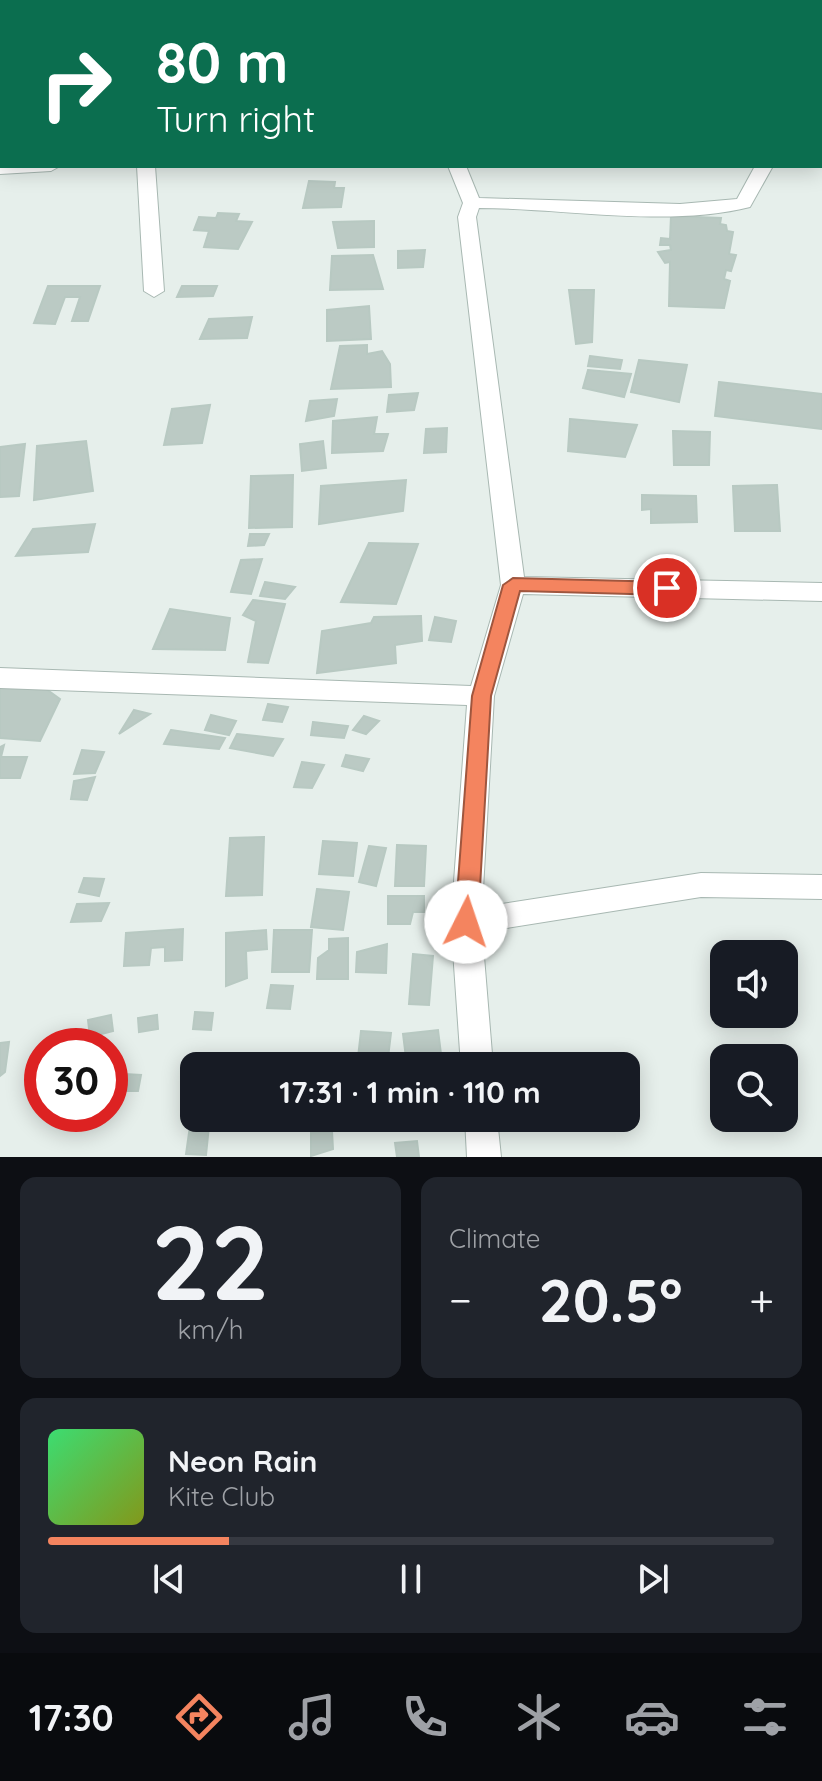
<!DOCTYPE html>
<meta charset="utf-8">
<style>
:root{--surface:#171b24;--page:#20242c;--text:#f1f3f6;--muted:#9ea1a6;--line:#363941;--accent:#f4845f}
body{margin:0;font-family:Quicksand,sans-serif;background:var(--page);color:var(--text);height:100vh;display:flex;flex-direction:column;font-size:30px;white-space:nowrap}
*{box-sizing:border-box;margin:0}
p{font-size:26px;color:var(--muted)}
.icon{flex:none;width:44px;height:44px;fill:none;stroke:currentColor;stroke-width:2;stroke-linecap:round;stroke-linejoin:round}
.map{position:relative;height:1157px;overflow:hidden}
.side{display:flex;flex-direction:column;gap:20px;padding:20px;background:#0d0f14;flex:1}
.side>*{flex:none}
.banner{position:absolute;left:0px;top:0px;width:822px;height:168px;box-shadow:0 4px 20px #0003;background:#0b6e4f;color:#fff;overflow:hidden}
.tools{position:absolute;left:710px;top:940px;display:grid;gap:16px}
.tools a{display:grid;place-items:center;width:88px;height:88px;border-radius:16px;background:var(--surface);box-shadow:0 4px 20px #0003;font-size:40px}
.speed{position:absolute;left:24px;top:1028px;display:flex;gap:16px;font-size:40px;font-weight:700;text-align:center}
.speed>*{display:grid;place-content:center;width:104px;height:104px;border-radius:50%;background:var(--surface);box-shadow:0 4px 20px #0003;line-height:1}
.speed .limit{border:12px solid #d22;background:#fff;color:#111}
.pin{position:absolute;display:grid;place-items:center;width:68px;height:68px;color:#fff;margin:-34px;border:4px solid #fff;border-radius:50%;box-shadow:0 2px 8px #0007}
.me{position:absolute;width:88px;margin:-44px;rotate:4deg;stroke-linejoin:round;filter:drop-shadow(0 0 6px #0008)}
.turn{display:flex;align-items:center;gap:28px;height:168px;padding:0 24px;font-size:36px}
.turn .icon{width:104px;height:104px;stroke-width:2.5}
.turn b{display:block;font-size:56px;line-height:68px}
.big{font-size:60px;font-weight:800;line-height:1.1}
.side .tile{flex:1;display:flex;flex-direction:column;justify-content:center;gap:12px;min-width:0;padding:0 28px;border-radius:16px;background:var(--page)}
.side .dial{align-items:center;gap:0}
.dial b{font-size:104px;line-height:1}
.song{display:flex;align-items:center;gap:24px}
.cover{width:96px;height:96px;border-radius:12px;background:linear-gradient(135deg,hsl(140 70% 55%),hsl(70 70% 35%))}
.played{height:8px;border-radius:4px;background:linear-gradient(90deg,var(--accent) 25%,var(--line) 25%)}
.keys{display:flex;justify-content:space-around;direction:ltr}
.heat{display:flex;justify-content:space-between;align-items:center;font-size:44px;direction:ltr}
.side .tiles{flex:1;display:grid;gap:20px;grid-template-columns:1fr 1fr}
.tile:last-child{grid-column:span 2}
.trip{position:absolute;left:180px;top:1052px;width:460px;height:80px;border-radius:16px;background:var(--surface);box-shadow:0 4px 20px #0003;font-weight:800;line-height:80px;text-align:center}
.tab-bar{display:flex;height:128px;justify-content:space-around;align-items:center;background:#090b0e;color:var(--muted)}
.tab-bar .icon{width:56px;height:56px}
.tab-bar .selected{color:var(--accent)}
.tab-bar b{font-size:36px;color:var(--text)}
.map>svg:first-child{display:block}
.building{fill:#bbcac4;stroke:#b8c9c2;stroke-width:2}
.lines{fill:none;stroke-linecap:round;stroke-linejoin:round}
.minor-casing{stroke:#a8b8b2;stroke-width:2}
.minor{fill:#fff;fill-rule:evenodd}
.route{fill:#f4845f;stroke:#9f563e;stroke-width:2}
</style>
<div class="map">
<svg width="822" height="1157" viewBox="0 0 822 1157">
<rect width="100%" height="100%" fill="#e6efeb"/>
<!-- building -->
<path class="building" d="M 309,181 L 335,182 L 334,188 L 344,188 L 341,207 L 303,208 Z
M 218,213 L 239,214 L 236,221 L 252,222 L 238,249 L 204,247 L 209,231 L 194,230 L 199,217 L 216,218 Z
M 671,216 L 721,218 L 720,224 L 726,225 L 727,231 L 733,232 L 729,254 L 736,255 L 731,271 L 726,270 L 724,279 L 730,281 L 724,308 L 669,306 L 670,262 L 665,263 L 658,252 L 671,250 L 670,245 L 660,245 L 661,238 L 670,239 Z
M 374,221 L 374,247 L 338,248 L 333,222 Z
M 425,250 L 423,267 L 398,268 L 398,251 Z
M 373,255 L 383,289 L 330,290 L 332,256 Z
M 48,286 L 100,286 L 88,321 L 72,321 L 80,297 L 65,297 L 55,324 L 34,323 Z
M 182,286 L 217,286 L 213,296 L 177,297 Z
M 569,290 L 594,290 L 592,342 L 576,344 Z
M 369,306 L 371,339 L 327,341 L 327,310 Z
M 252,317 L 247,338 L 200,339 L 209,319 Z
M 367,345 L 367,354 L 382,351 L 390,364 L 391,387 L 331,389 L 340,346 Z
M 590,356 L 622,360 L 620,369 L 588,366 Z
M 639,360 L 687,365 L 679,402 L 631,392 Z
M 588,370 L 631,374 L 624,397 L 583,388 Z
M 719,382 L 822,394 L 822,429 L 715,416 Z
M 418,393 L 414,410 L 387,412 L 389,395 Z
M 337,399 L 334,416 L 306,421 L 310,401 Z
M 210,405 L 202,443 L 164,445 L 172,409 Z
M 377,417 L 374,434 L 388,434 L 383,451 L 332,453 L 333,421 Z
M 570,419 L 637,425 L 625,457 L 568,451 Z
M 447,428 L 446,452 L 424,453 L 426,429 Z
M 673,431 L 710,432 L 709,465 L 674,465 Z
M 86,441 L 93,491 L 34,500 L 37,446 Z
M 323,441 L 326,468 L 302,471 L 300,444 Z
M 25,444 L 19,496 L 0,497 L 0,447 Z
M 293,475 L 292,527 L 249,528 L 251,476 Z
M 406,480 L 403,511 L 319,524 L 321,486 Z
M 777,485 L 780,531 L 735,531 L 733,486 Z
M 642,495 L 696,496 L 697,522 L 651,523 L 651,509 L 642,510 Z
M 95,524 L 88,552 L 16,556 L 33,529 Z
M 250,534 L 269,534 L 264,545 L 248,546 Z
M 369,543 L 418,544 L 396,604 L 341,602 Z
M 262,559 L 251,594 L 231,592 L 241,560 Z
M 265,582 L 295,587 L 285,599 L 260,596 Z
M 253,600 L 285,604 L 268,663 L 248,662 L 256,621 L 243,615 Z
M 170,609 L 230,618 L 225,650 L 153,649 Z
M 421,616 L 422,641 L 395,645 L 396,663 L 317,673 L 322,631 L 371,623 L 374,617 Z
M 435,617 L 456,621 L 451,642 L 429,640 Z
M 42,686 L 60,699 L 40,741 L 0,738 L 0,687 Z
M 268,704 L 288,707 L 282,722 L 263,720 Z
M 134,710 L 150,714 L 119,734 Z
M 211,715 L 236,721 L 229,735 L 205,730 Z
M 364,716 L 379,721 L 366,734 L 353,730 Z
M 313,722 L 348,726 L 344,738 L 311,735 Z
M 171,730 L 225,738 L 219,749 L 164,744 Z
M 237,734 L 283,739 L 273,756 L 230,748 Z
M 4,745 L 1,757 L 27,757 L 20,778 L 0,778 L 0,747 Z
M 82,750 L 104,752 L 95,773 L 74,774 Z
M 346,755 L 369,759 L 363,771 L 342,766 Z
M 302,762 L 324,765 L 312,788 L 294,787 Z
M 95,777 L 87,800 L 71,799 L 74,781 Z
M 264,837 L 262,895 L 226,896 L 230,838 Z
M 323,841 L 357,843 L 353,876 L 319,874 Z
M 397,845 L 426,846 L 424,886 L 395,886 Z
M 369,846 L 386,848 L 376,886 L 359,882 Z
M 84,878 L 104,879 L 99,896 L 79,892 Z
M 317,889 L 349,892 L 343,930 L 311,927 Z
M 388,896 L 424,896 L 424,912 L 413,912 L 410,924 L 388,924 Z
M 109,903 L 101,921 L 71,922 L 77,904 Z
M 183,929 L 182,960 L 165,961 L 165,947 L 151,948 L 149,965 L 124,966 L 126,933 Z
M 266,930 L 267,949 L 246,951 L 247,978 L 226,986 L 226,933 Z
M 274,930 L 312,930 L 309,972 L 272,972 Z
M 348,938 L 348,979 L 317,979 L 318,958 L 329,950 L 329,939 Z
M 387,944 L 386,973 L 356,972 L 357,952 Z
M 413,954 L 433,956 L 429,1005 L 409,1004 Z
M 271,985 L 293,986 L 290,1009 L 267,1008 Z
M 195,1012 L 213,1013 L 211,1030 L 193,1029 Z
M 111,1015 L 113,1031 L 90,1037 L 88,1020 Z
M 157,1015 L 158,1029 L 139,1032 L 138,1018 Z
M 438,1030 L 442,1062 L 407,1066 L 403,1034 Z
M 361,1031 L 391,1033 L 387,1066 L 357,1066 Z
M 9,1042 L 5,1072 L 0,1076 L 0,1043 Z
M 313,1060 L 346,1060 L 345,1066 L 312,1066 Z
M 124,1074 L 141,1075 L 138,1091 L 120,1091 Z
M 190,1126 L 209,1126 L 206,1155 L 186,1154 Z
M 332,1131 L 333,1149 L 311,1156 L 311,1133 Z
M 417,1141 L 419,1157 L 397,1157 L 395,1143 Z"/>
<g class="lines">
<defs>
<path id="minor" d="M 451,0 L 465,0 L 465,2 L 451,2 Z
M 820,15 L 822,15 L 822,25 L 820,25 Z
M 0,39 L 2,39 L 2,49 L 0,49 Z
M 822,58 L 822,71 L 820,72 L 820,59 Z
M 0,164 L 2,166 L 60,166 L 51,171 L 0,174 Z
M 137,166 L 155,166 L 164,291 L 154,297 L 144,291 Z
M 448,166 L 466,166 L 479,198 L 680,204 L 737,199 L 755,166 L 773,166 L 750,207 C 666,228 566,208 479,208 L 476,217 L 524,577 L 822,583 L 822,601 L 523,594 L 494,696 L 482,907 L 701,873 L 822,875 L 822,899 L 701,897 L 482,932 L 493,1066 L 461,1066 L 451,922 L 467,705 L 0,688 L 0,668 L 471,686 L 501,585 L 458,217 L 463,203 Z
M 465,1118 L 497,1118 L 501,1157 L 467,1157 Z"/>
</defs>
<!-- minor casing -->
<use href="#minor" class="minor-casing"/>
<!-- minor -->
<use href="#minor" class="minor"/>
</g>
<!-- route -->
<path class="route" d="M 513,578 L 667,582 L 676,588 L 667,595 L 520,591 L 491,696 L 478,922 L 474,929 L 466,932 L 459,929 L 455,922 L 472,696 L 503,585 Z"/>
</svg>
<div class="tools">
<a><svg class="icon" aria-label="sound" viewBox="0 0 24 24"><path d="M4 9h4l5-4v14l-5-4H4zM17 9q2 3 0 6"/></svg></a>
<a><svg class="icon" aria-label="search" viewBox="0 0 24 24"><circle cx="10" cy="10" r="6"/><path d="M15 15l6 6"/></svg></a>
</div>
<div class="speed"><div class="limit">30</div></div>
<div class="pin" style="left:667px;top:588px;background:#d93025"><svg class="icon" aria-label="arrive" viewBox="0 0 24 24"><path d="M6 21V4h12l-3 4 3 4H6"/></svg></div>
<svg class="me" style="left:466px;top:922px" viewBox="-20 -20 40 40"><circle r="19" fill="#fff"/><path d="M0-13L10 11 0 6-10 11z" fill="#f4845f"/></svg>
<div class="trip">17:31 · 1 min · 110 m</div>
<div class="banner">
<div class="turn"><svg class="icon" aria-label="right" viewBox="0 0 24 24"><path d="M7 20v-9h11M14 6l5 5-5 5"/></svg><div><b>80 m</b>Turn right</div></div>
</div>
</div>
<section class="side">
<div class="tiles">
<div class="tile dial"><b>22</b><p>km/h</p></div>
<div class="tile"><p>Climate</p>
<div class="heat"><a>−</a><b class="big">20.5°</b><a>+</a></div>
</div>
<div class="tile">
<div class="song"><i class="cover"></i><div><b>Neon Rain</b><p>Kite Club</p></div></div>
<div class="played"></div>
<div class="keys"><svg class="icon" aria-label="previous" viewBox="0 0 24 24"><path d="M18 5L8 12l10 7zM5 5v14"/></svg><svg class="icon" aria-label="pause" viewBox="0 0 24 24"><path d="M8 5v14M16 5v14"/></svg><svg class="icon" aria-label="next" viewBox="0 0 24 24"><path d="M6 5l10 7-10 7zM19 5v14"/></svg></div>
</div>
</div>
</section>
<nav class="tab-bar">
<b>17:30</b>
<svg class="icon selected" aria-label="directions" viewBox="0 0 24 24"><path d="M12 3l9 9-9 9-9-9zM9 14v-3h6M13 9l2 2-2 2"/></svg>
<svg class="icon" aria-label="music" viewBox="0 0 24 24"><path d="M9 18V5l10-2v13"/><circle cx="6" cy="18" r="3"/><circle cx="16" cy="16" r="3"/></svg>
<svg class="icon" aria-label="phone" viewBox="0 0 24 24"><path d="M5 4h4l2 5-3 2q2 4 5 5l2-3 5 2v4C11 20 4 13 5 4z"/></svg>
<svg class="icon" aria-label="climate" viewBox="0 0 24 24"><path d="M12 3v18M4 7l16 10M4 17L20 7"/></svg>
<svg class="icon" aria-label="car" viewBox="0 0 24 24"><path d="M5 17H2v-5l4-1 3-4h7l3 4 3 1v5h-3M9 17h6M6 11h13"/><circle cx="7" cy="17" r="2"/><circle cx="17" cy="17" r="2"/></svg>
<svg class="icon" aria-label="filters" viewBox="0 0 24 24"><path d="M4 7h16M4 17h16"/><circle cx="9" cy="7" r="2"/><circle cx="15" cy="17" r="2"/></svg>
</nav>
